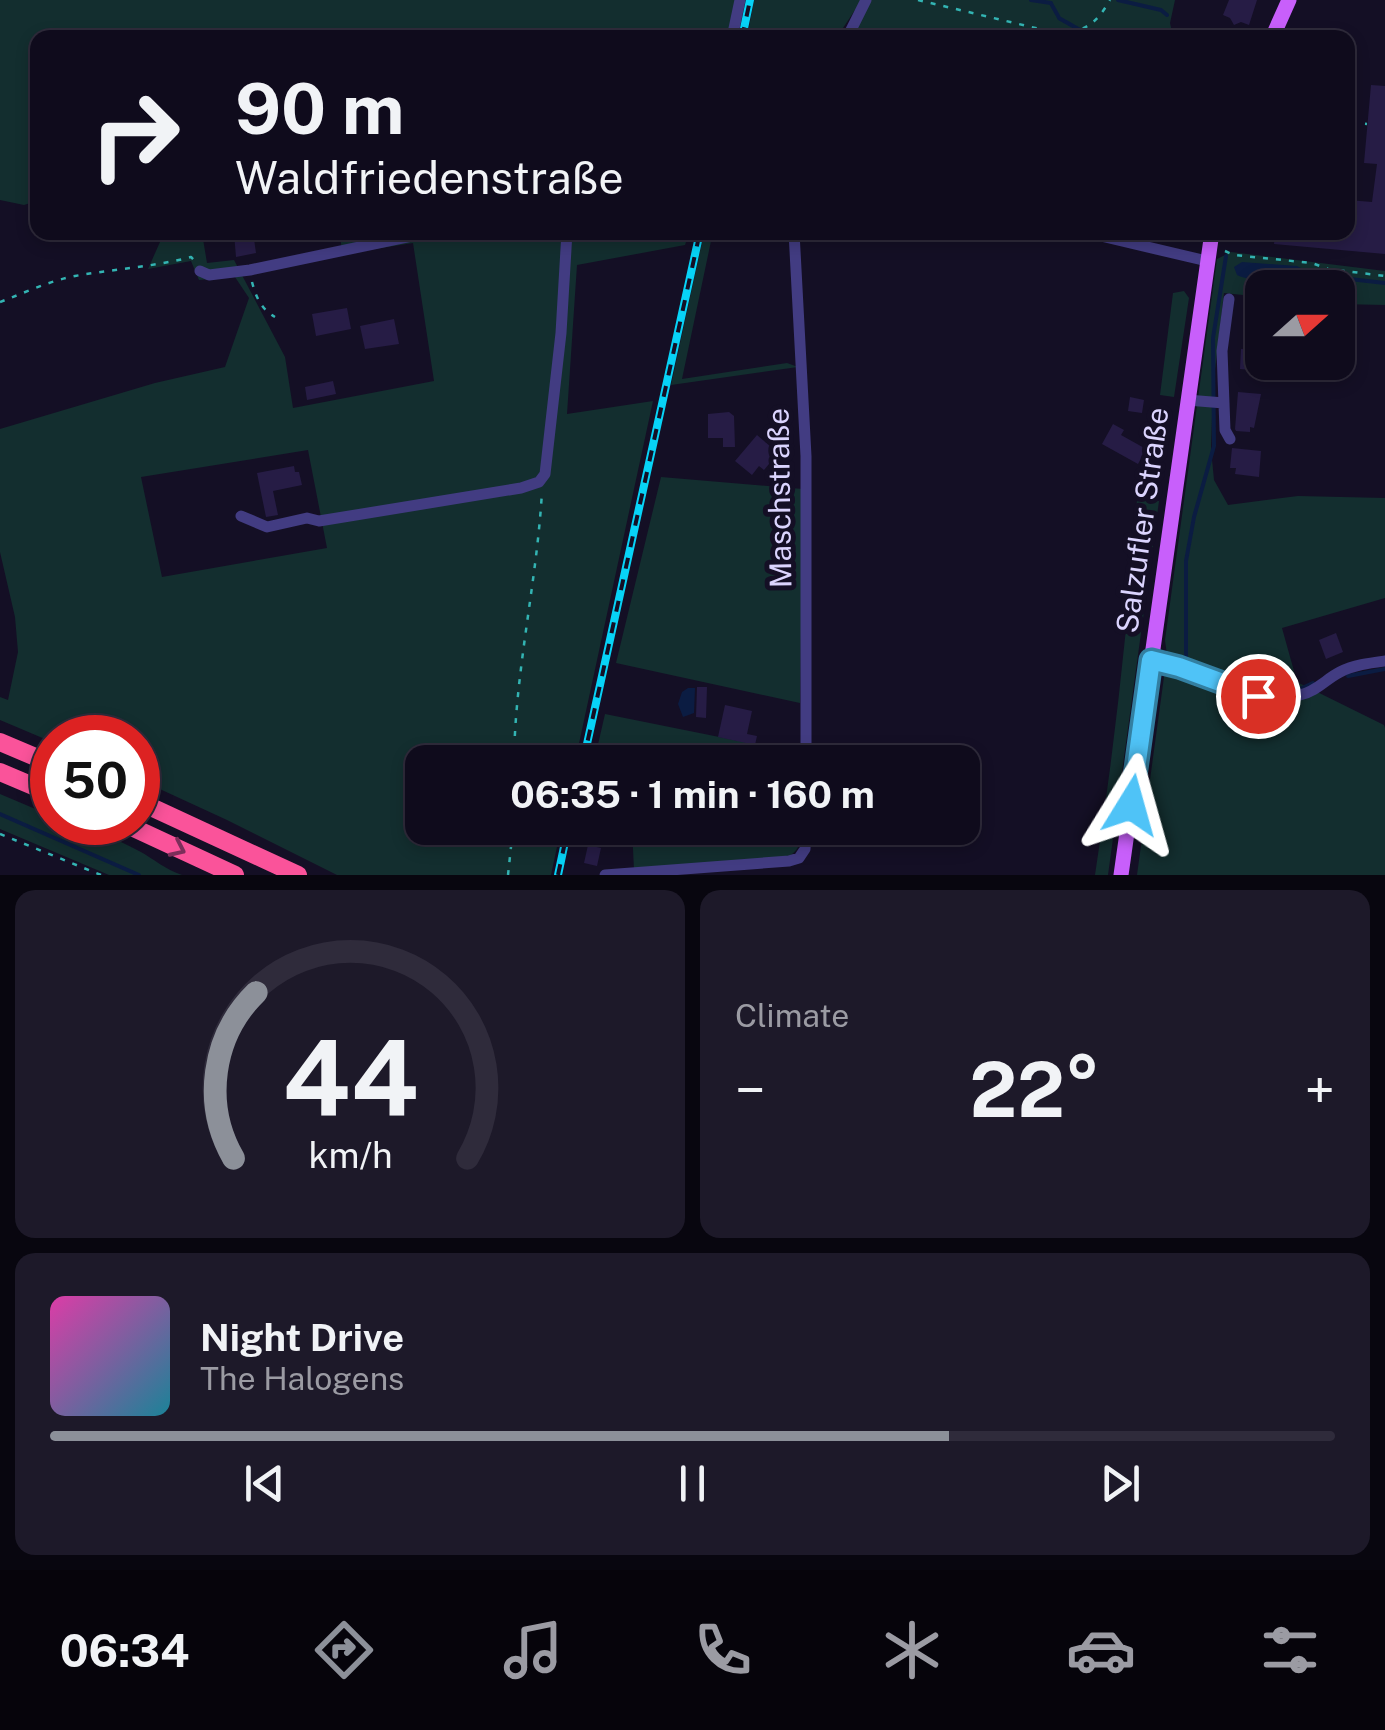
<!DOCTYPE html>
<meta charset="utf-8">
<style>
:root{--surface:#0f0b1c;--page:#1d1929;--text:#f1f3f6;--muted:#9b9ba3;--line:#2f2b3b;--accent:#8c9099}
body{margin:0;font-family:"Public Sans",sans-serif;background:var(--page);color:var(--text);height:100vh;display:flex;flex-direction:column;font-size:38px;white-space:nowrap}
*{box-sizing:border-box;margin:0}
p{font-size:32px;color:var(--muted)}
.icon{flex:none;width:55px;height:55px;fill:none;stroke:currentColor;stroke-width:2;stroke-linecap:round;stroke-linejoin:round}
.map{position:relative;height:875px;overflow:hidden}
.sheet{display:flex;flex-direction:column;gap:15px;padding:15px;background:#08060f;flex:1}
.sheet>*{flex:none}
.hud{position:absolute;left:30px;top:30px;width:1325px;height:210px;border-radius:20px;box-shadow:0 5px 15px #0003,0 0 0 2px var(--line);background:#0f0b1c;color:var(--text);overflow:hidden}
.needle{width:65px;rotate:69deg}
.controls{position:absolute;left:1245px;top:270px;display:grid;gap:20px}
.controls a{display:grid;place-items:center;width:110px;height:110px;border-radius:20px;background:var(--surface);box-shadow:0 5px 15px #0003,0 0 0 2px var(--line);font-size:50px}
.speed{position:absolute;left:30px;top:715px;display:flex;gap:20px;font-size:50px;font-weight:700;text-align:center}
.speed>*{display:grid;place-content:center;width:130px;height:130px;border-radius:50%;background:var(--surface);box-shadow:0 5px 15px #0003,0 0 0 2px var(--line);line-height:1}
.speed .limit{border:15px solid #d22;background:#fff;color:#111}
.pin{position:absolute;display:grid;place-items:center;width:85px;height:85px;color:#fff;margin:-42px;border:5px solid #fff;border-radius:50%;box-shadow:0 2px 10px #0007}
.me{position:absolute;width:110px;margin:-55px;rotate:8deg;stroke-linejoin:round;filter:drop-shadow(0 0 8px #0008)}
.turn{display:flex;align-items:center;gap:35px;height:210px;padding:0 40px;font-size:45px}
.turn .icon{width:130px;height:130px;stroke-width:2.5}
.turn b{display:block;font-size:70px;line-height:85px}
.big{font-size:75px;font-weight:700;line-height:1.1}
.sheet .card{flex:1;display:flex;flex-direction:column;justify-content:center;gap:15px;min-width:0;padding:0 35px;border-radius:20px;background:var(--page)}
.sheet .dial{align-items:center;gap:0}
.dial svg{height:260px;overflow:visible;fill:none;stroke:var(--line);stroke-width:7;stroke-linecap:round;text-anchor:middle}
.dial text{fill:var(--text);stroke:none}
.song{display:flex;align-items:center;gap:30px}
.cover{width:120px;height:120px;border-radius:15px;background:linear-gradient(135deg,hsl(320 70% 55%),hsl(190 70% 35%))}
.played{height:10px;border-radius:5px;background:linear-gradient(90deg,var(--accent) 70%,var(--line) 70%)}
.keys{display:flex;justify-content:space-around;direction:ltr}
.heat{display:flex;justify-content:space-between;align-items:center;font-size:55px;direction:ltr}
.sheet .tiles{flex:1;display:grid;gap:15px;grid-template-columns:1fr 1fr}
.card:last-child{grid-column:span 2}
.trip{position:absolute;left:405px;top:745px;width:575px;height:100px;border-radius:20px;background:var(--surface);box-shadow:0 5px 15px #0003,0 0 0 2px var(--line);font-weight:700;line-height:100px;text-align:center}
.dock{display:flex;height:160px;justify-content:space-around;align-items:center;background:#06040b;color:var(--muted)}
.dock .icon{width:70px;height:70px}
.dock .active{color:var(--accent)}
.dock b{font-size:45px;color:var(--text)}
.map>svg:first-child{display:block}
.green{fill:#132e2f;fill-rule:evenodd}
.water{fill:#0b1c42}
.lines{fill:none;stroke-linecap:round;stroke-linejoin:round}
.stream{stroke:#0b1c42;stroke-width:4}
.building{fill:#261c45}
.path{stroke:#33b4b3;stroke-width:2.5;stroke-dasharray:5 8;stroke-linecap:butt}
.minor{stroke:#423c82;stroke-width:11}
.major{stroke:#c85ffb;stroke-width:15}
.highway{stroke:#fa539a;stroke-width:18}
.rail-casing{stroke:#07d3f7;stroke-width:8}
.rail{stroke:#140f25;stroke-width:4;stroke-dasharray:11;stroke-linecap:butt}
.oneway{stroke:#7b2e5a}
.route-casing{stroke:#337fa1;stroke-width:25}
.route{stroke:#4fc3f7;stroke-width:18}
.labels{text-anchor:middle;dominant-baseline:central;stroke-width:10;stroke-linejoin:round;paint-order:stroke}
.street-label{font-size:30px;fill:#dbd4fe;stroke:#140f25}
</style>
<div class="map">
<svg width="1385" height="875" viewBox="0 0 1385 875">
<rect width="100%" height="100%" fill="#140f25"/>
<!-- green -->
<path class="green" d="M 0,0 L 744,0 L 736,37 L 38,38 L 37,201 L 24,205 L 0,200 Z
M 754,0 L 1175,0 L 1170,23 L 1173,37 L 1037,38 L 987,33 L 985,38 L 851,37 L 855,10 L 837,37 L 747,38 Z
M 150,233 L 202,233 L 207,263 L 234,260 L 285,357 L 293,408 L 434,381 L 413,243 L 342,254 L 340,233 L 689,233 L 685,245 L 577,265 L 567,414 L 653,401 L 575,762 L 422,762 L 422,828 L 561,828 L 551,875 L 337,875 L 227,820 L 138,779 L 138,738 L 52,738 L 52,742 L 0,720 L 0,697 L 8,700 L 18,652 L 15,617 L 0,552 L 0,429 L 155,383 L 225,367 L 249,298 L 235,277 L 199,280 L 191,261 L 148,269 L 160,242 ZM 308,450 L 327,548 L 162,577 L 141,477 Z
M 704,233 L 718,233 L 711,241 L 682,379 L 787,363 L 798,367 L 671,385 Z
M 1231,252 L 1385,271 L 1385,305 L 1338,304 L 1338,288 L 1262,288 L 1262,297 L 1224,293 L 1213,387 L 1211,449 L 1214,480 L 1228,505 L 1298,496 L 1385,498 L 1385,598 L 1282,628 L 1297,682 L 1384,725 L 1385,728 L 1385,875 L 1137,875 L 1167,655 L 1165,640 L 1217,259 Z
M 1184,291 L 1189,298 L 1174,397 L 1160,395 L 1173,293 Z
M 661,477 L 803,489 L 800,703 L 616,663 Z
M 1137,500 L 1159,501 L 1108,875 L 1095,875 C 1114,751 1128,625 1137,500 Z
M 605,714 L 799,753 L 800,762 L 594,762 Z
M 0,794 L 52,816 L 52,822 C 81,822 114,838 139,851 C 154,859 166,870 182,875 L 109,875 L 0,829 Z
M 632,828 L 801,828 C 800,842 801,849 788,857 L 634,870 Z"/>
<!-- water -->
<path class="water" d="M 1242,262 L 1297,266 L 1305,270 L 1305,274 C 1284,281 1257,284 1237,275 L 1234,267 Z
M 688,688 L 695,688 L 694,713 L 683,717 L 678,704 L 682,692 Z"/>
<g class="lines">
<!-- stream -->
<path class="stream" d="M 1031,0 L 1051,3 C 1051,4 1059,17 1059,18 C 1062,20 1091,36 1095,38
M 1118,0 L 1161,10 L 1167,15
M 1229,237 L 1230,232
M 1226,256 L 1213,338 L 1214,446 L 1194,517 L 1186,561 L 1186,664 L 1266,682 L 1283,683 L 1291,688 L 1300,689 L 1313,683
M 1305,274 L 1385,283
M 1348,676 L 1385,669
M 0,814 L 139,875"/>
</g>
<!-- building -->
<path class="building" d="M 1229,0 L 1257,0 L 1249,25 L 1241,22 L 1234,25 L 1230,18 L 1223,15 Z
M 1371,85 L 1385,86 L 1385,254 L 1274,244 L 1275,232 L 1348,232 L 1348,200 L 1372,202 L 1377,164 L 1364,163 Z
M 253,232 L 256,253 L 236,257 L 234,233 Z
M 1245,302 L 1262,304 L 1262,326 L 1244,322 Z
M 347,308 L 351,329 L 316,336 L 312,314 Z
M 394,319 L 399,344 L 365,349 L 360,326 Z
M 1241,349 L 1262,350 L 1262,371 L 1240,369 Z
M 1272,366 L 1288,368 L 1286,380 L 1271,378 Z
M 333,381 L 336,394 L 307,400 L 305,387 Z
M 1238,392 L 1261,394 L 1254,428 L 1250,427 L 1250,432 L 1236,431 L 1235,429 Z
M 1130,397 L 1144,400 L 1142,413 L 1128,411 Z
M 729,412 L 734,416 L 735,447 L 723,447 L 723,438 L 708,438 L 708,414 Z
M 1113,424 L 1124,430 L 1121,435 L 1146,449 L 1138,464 L 1102,444 Z
M 757,435 L 778,453 L 764,470 L 759,466 L 752,475 L 735,461 Z
M 1232,448 L 1261,451 L 1259,477 L 1235,474 L 1236,468 L 1230,468 Z
M 294,466 L 295,472 L 299,472 L 302,485 L 273,491 L 278,515 L 266,517 L 257,473 Z
M 1336,633 L 1343,652 L 1326,659 L 1319,640 Z
M 697,687 L 707,687 L 706,718 L 696,717 Z
M 725,705 L 752,711 L 747,734 L 757,736 L 755,745 L 718,737 Z
M 588,845 L 601,848 L 597,866 L 584,863 Z"/>
<g class="lines">
<!-- path -->
<path class="path" d="M 918,0 L 1052,32 C 1082,34 1095,26 1110,0
M 1352,123 L 1367,124
M 1225,251 L 1234,255 L 1312,263 L 1328,269 L 1385,276
M 252,282 C 256,297 261,309 275,317
M 0,302 C 24,293 49,281 75,276 C 114,269 153,267 191,257 L 194,260
M 514,762 C 515,671 537,582 542,491
M 0,834 L 101,875
M 508,875 L 513,828"/>
<!-- minor -->
<path class="minor" d="M 732,38 L 740,0
M 847,38 L 866,0
M 794,232 L 806,456 L 806,762
M 1084,232 L 1207,261
M 200,271 L 209,275 L 250,270 L 431,232
M 1229,299 L 1222,351 L 1225,430 L 1230,439
M 1187,400 L 1224,403
M 241,516 L 267,527 L 307,518 L 319,521 L 521,488 L 539,482 L 545,474 L 561,333 L 567,232
M 1151,660 C 1196,671 1255,705 1300,695 C 1317,691 1326,679 1340,672 C 1354,665 1370,663 1385,661
M 605,875 L 789,861 L 799,858 L 805,849 L 806,828"/>
<!-- major -->
<path class="major" d="M 1272,38 L 1289,0
M 1121,875 L 1212,232"/>
<!-- highway -->
<path class="highway" d="M 0,742 L 52,764
M 0,772 L 52,794
M 138,801 L 298,875
M 121,822 L 235,875"/>
<defs>
<path id="rail" d="M 742,38 L 750,0
M 583,762 L 700,232
M 558,875 L 568,828"/>
</defs>
<!-- rail casing -->
<use href="#rail" class="rail-casing"/>
<!-- rail -->
<use href="#rail" class="rail"/>
</g>
<!-- one-way arrows -->
<defs><path id="oneway-chevron" d="M-2-3.5L2.5 0L-2 3.5" fill="none" stroke-width="1.6" stroke-linecap="round" stroke-linejoin="round" transform="scale(2.5)"/></defs>
<use class="oneway" href="#oneway-chevron" transform="translate(178 849) rotate(25)"/>
<g class="lines">
<defs>
<path id="route" d="M 1131,805 L 1151,660 L 1179,667 L 1258,696"/>
</defs>
<!-- route casing -->
<use href="#route" class="route-casing"/>
<!-- route -->
<use href="#route" class="route"/>
</g>
<g class="labels">
<!-- street labels -->
<g class="street-label">
<text transform="translate(779 498) rotate(-91)">Maschstraße</text>
<text transform="translate(1142 520) rotate(-82)">Salzufler Straße</text>
</g>
</g>
</svg>
<div class="controls">
<a><svg class="needle" viewBox="-14 -14 28 28"><path d="M0-13l5 13h-10z" fill="#e53935"/><path d="M0 13l5-13h-10z" fill="#9b9ba3"/></svg></a>
</div>
<div class="speed"><div class="limit">50</div></div>
<div class="pin" style="left:1258px;top:696px;background:#d93025"><svg class="icon" aria-label="arrive" viewBox="0 0 24 24"><path d="M6 21V4h12l-3 4 3 4H6"/></svg></div>
<svg class="me" style="left:1131px;top:805px" viewBox="-20 -20 40 40"><path d="M0-17L14 15 0 8-14 15z" fill="#4fc3f7" stroke="#fff" stroke-width="4"/></svg>
<div class="trip">06:35 · 1 min · 160 m</div>
<div class="hud">
<div class="turn"><svg class="icon" aria-label="right" viewBox="0 0 24 24"><path d="M7 20v-9h11M14 6l5 5-5 5"/></svg><div><b>90 m</b>Waldfriedenstraße</div></div>
</div>
</div>
<section class="sheet">
<div class="tiles">
<div class="card dial"><svg viewBox="0 0 100 80">
<path d="M14 69A42 42 0 1 1 86 69"/>
<path d="M14 69A42 42 0 0 1 21 18" stroke="#8c9099"/>
<text x="50" y="56" font-size="32" font-weight="700">44</text>
<text x="50" y="72" font-size="11">km/h</text>
</svg></div>
<div class="card"><p>Climate</p>
<div class="heat"><a>−</a><b class="big">22°</b><a>+</a></div>
</div>
<div class="card">
<div class="song"><i class="cover"></i><div><b>Night Drive</b><p>The Halogens</p></div></div>
<div class="played"></div>
<div class="keys"><svg class="icon" aria-label="previous" viewBox="0 0 24 24"><path d="M18 5L8 12l10 7zM5 5v14"/></svg><svg class="icon" aria-label="pause" viewBox="0 0 24 24"><path d="M8 5v14M16 5v14"/></svg><svg class="icon" aria-label="next" viewBox="0 0 24 24"><path d="M6 5l10 7-10 7zM19 5v14"/></svg></div>
</div>
</div>
</section>
<nav class="dock">
<b>06:34</b>
<svg class="icon active" aria-label="directions" viewBox="0 0 24 24"><path d="M12 3l9 9-9 9-9-9zM9 14v-3h6M13 9l2 2-2 2"/></svg>
<svg class="icon" aria-label="music" viewBox="0 0 24 24"><path d="M9 18V5l10-2v13"/><circle cx="6" cy="18" r="3"/><circle cx="16" cy="16" r="3"/></svg>
<svg class="icon" aria-label="phone" viewBox="0 0 24 24"><path d="M5 4h4l2 5-3 2q2 4 5 5l2-3 5 2v4C11 20 4 13 5 4z"/></svg>
<svg class="icon" aria-label="climate" viewBox="0 0 24 24"><path d="M12 3v18M4 7l16 10M4 17L20 7"/></svg>
<svg class="icon" aria-label="car" viewBox="0 0 24 24"><path d="M5 17H2v-5l4-1 3-4h7l3 4 3 1v5h-3M9 17h6M6 11h13"/><circle cx="7" cy="17" r="2"/><circle cx="17" cy="17" r="2"/></svg>
<svg class="icon" aria-label="filters" viewBox="0 0 24 24"><path d="M4 7h16M4 17h16"/><circle cx="9" cy="7" r="2"/><circle cx="15" cy="17" r="2"/></svg>
</nav>
